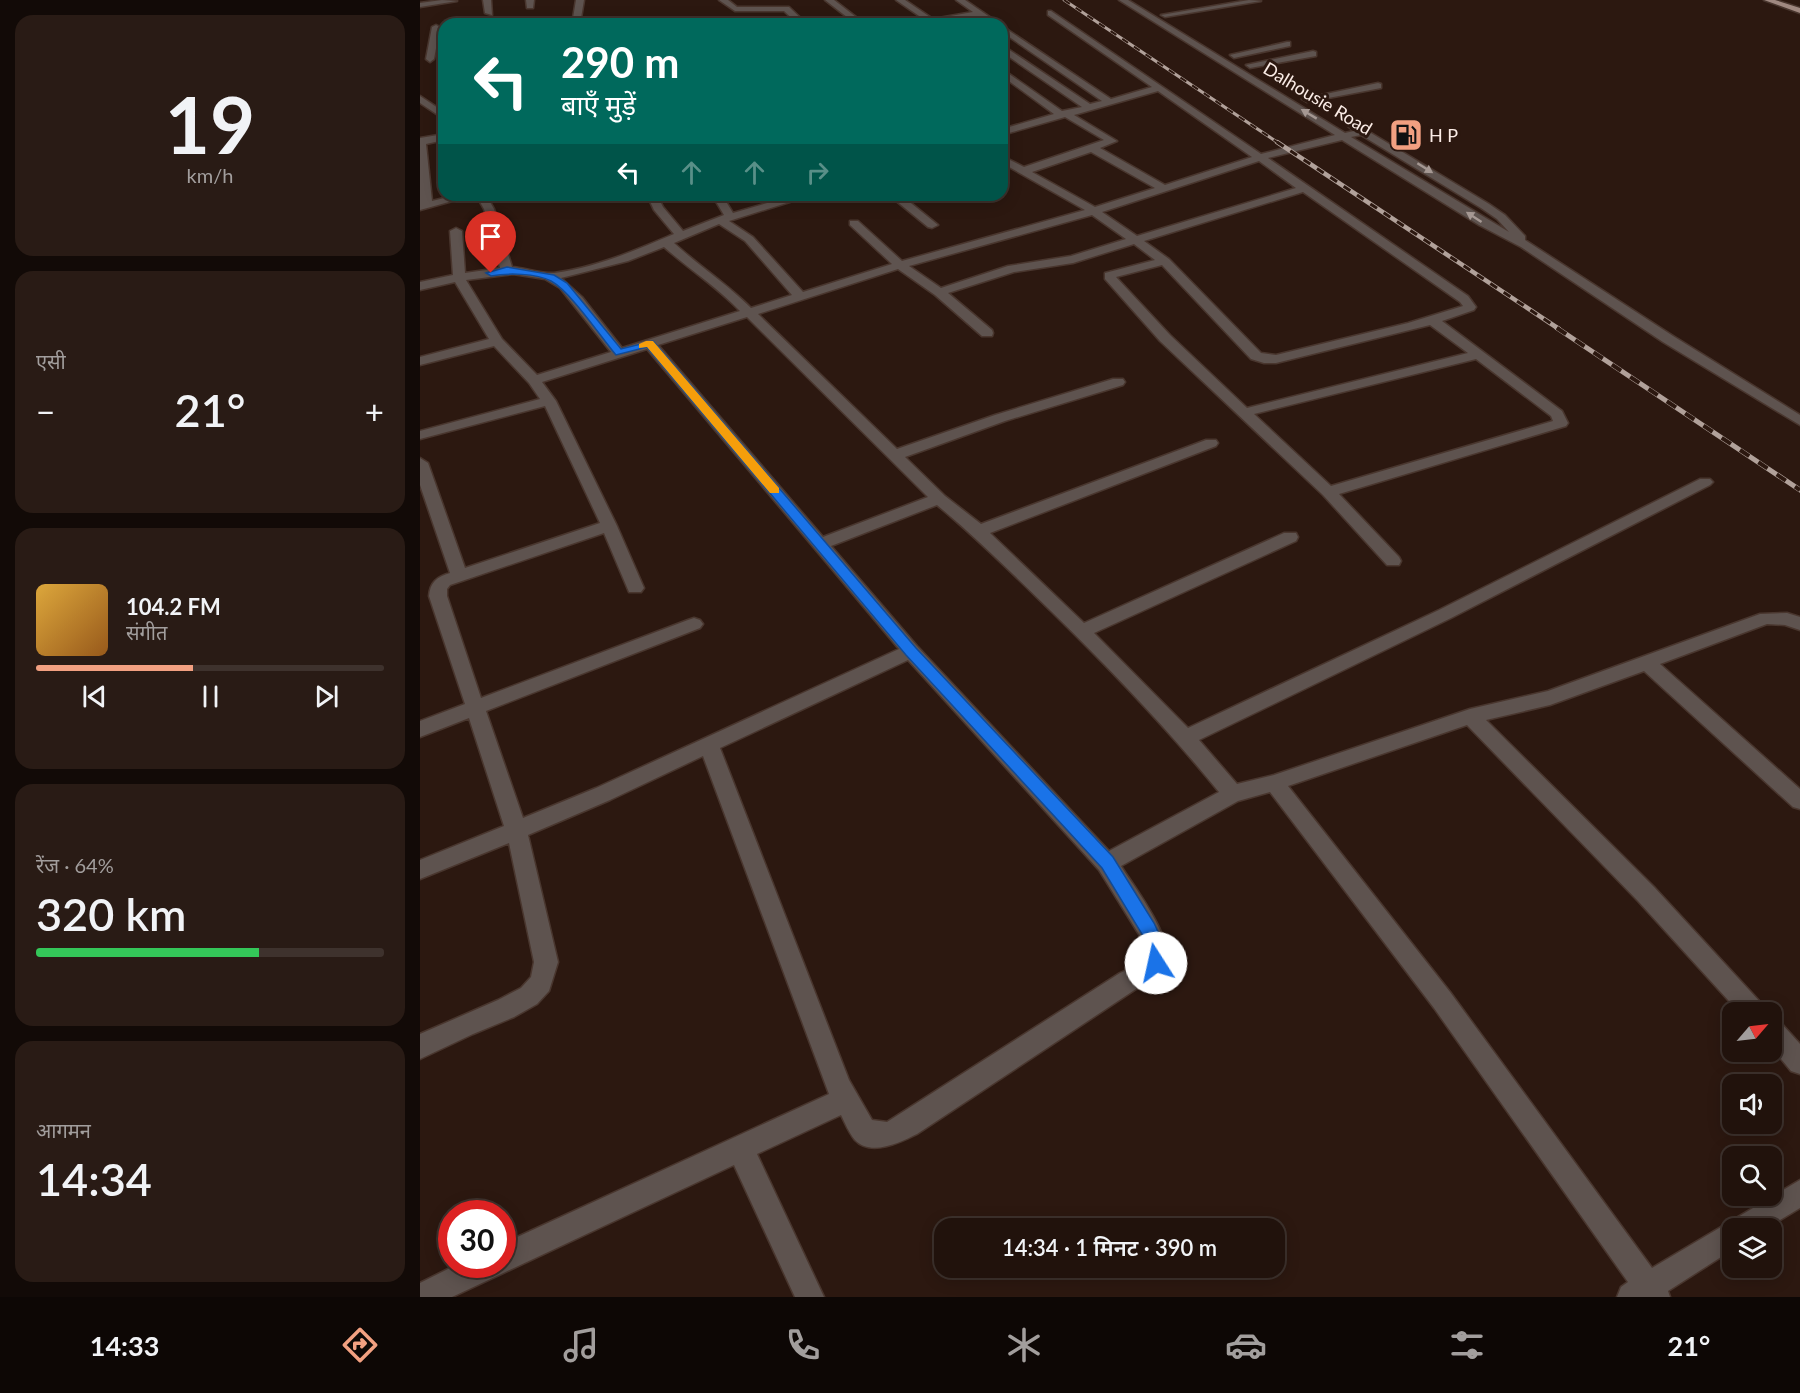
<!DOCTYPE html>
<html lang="hi">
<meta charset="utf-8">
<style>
:root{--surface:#21120c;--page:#291b15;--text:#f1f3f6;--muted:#a29e9d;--line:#3e322d;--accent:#f2a081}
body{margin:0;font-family:Lato,"Noto Sans Devanagari",sans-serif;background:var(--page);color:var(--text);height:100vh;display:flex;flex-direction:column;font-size:22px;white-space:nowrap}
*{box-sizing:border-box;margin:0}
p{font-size:20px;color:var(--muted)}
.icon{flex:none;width:33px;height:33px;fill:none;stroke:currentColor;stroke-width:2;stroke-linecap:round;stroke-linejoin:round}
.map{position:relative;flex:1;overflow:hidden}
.drawer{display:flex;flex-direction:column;gap:15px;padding:15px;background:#120a07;width:420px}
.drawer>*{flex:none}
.guide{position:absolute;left:18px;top:18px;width:570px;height:183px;border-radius:18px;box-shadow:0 3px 15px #0003,0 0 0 2px var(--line);background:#00695c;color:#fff;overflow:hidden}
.needle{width:39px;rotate:62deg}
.tools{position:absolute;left:1302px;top:1002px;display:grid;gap:12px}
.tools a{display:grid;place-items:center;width:60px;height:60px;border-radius:12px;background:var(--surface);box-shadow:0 3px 15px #0003,0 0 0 2px var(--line);font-size:30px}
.speed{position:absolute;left:18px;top:1200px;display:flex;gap:12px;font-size:30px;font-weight:700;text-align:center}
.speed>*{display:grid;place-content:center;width:78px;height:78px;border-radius:50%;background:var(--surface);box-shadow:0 3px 15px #0003,0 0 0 2px var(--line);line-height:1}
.speed .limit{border:9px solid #d22;background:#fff;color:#111}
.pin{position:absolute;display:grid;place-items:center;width:51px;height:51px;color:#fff;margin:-62px -26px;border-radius:50% 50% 50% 0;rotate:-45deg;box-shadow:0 0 6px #0007}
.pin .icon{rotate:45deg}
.me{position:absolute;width:66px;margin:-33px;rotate:350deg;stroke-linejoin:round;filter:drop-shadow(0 0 4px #0008)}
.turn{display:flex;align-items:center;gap:21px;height:126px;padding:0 24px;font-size:27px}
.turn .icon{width:78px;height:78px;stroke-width:2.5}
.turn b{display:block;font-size:42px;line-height:51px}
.lanes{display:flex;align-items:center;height:57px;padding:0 24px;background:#0003;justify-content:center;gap:30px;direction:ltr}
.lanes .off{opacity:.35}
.big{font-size:45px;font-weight:600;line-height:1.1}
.drawer .tile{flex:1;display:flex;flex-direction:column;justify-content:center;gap:9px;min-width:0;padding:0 21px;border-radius:18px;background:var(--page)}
.drawer .dial{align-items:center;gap:0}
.dial b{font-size:78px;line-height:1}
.song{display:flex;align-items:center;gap:18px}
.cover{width:72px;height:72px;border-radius:9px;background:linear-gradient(135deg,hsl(40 70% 55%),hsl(30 70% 35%))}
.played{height:6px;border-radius:3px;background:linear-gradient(90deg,var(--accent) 45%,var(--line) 45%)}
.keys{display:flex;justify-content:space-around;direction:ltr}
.heat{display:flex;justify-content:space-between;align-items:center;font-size:33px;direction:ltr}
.charge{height:9px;border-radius:4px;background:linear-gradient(90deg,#34c759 64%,var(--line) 0)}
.trip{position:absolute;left:514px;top:1218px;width:351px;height:60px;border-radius:18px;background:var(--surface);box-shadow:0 3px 15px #0003,0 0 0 2px var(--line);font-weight:600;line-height:60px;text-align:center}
.tabs{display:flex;height:96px;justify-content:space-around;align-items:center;background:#0d0705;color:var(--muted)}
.tabs .icon{width:42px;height:42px}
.tabs .current{color:var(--accent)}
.tabs b{font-size:27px;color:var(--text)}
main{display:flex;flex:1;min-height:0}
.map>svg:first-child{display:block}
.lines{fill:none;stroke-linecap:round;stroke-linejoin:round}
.minor-casing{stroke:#49362e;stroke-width:3}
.major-casing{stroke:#49362e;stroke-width:3}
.minor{fill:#5e534f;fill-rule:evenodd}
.major{fill:#9f8880;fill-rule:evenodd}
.rail-far2-casing{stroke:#b1a19a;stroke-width:3}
.rail-far1-casing{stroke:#b1a19a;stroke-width:4.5}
.rail-casing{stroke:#b1a19a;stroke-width:5}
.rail-far2{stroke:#2c1810;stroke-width:2;stroke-dasharray:7;stroke-linecap:butt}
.rail-far1{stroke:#2c1810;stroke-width:3;stroke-dasharray:8;stroke-linecap:butt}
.rail{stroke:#2c1810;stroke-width:4;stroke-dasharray:11;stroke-linecap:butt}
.oneway{fill:#a59893}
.route{fill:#1a73e8;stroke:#114b97;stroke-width:1.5}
.slow{fill:#f59e0b}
.labels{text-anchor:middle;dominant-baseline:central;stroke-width:6;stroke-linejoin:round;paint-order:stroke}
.far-street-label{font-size:18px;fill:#fbece6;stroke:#2c1810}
.far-poi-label{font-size:18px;fill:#fbece6;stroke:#2c1810;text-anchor:start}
</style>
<main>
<section class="drawer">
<div class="tile dial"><b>19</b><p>km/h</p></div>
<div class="tile"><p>एसी</p>
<div class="heat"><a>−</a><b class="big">21°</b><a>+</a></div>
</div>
<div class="tile">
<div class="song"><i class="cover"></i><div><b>104.2 FM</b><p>संगीत</p></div></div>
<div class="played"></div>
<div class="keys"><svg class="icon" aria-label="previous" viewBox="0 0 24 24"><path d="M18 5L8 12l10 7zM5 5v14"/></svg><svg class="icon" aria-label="pause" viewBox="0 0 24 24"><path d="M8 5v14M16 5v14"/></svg><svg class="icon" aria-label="next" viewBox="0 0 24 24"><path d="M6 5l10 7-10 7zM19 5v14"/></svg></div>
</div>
<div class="tile"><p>रेंज · 64%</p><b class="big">320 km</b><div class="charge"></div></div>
<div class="tile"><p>आगमन</p><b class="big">14:34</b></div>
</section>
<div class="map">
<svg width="1380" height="1297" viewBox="0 0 1380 1297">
<rect width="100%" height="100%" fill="#2c1810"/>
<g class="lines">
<defs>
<path id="minor" d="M 22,0 L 37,1 L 0,7 L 0,3 Z
M 63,0 L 71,0 L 72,15 L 65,13 Z
M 106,0 L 114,0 L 113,8 L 107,8 Z
M 156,0 L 164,0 L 160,24 L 152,24 Z
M 299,0 L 308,0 L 317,7 L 369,7 L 387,24 L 378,24 L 364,11 L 315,11 Z
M 405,0 L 414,0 L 445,24 L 436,24 Z
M 476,0 L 485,0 L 513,19 L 553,12 L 536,0 L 545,0 L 580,24 L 571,24 L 558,16 L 519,24 L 494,24 L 505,20 Z
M 699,0 L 708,0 L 925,133 L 934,131 L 928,126 L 936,124 L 1069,204 L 1085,215 L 1105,236 L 1105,240 L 1253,336 L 1380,415 L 1380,425 L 1243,342 L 1101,247 L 1059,225 L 922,140 L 848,158 L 1048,296 L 1056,307 L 1054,310 L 1022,321 L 1142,411 L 1148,423 L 1146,426 L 919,494 L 979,557 L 981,561 L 979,565 L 967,565 L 903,495 L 740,341 L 685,279 L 685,273 L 735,260 L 714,244 L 653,263 L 594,272 L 528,293 L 572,330 L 573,333 L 572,336 L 562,336 L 515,295 L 478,269 L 338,314 L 477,449 L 575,415 L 693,379 L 703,379 L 705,382 L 703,385 L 585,421 L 485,457 L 525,496 L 561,524 L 786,440 L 796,440 L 798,443 L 796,446 L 570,533 L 664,623 L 864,533 L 876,533 L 878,537 L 876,541 L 674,633 L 768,728 L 1019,610 L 1280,479 L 1290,479 L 1293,482 L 1290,485 L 1031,618 L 779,740 L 817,784 L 854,775 L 1050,709 L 1128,691 L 1340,614 L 1367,613 L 1380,617 L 1380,630 L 1365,625 L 1347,624 L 1240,664 L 1380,789 L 1380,809 L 1373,807 L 1224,671 L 1130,705 L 1066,720 L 1234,887 L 1342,1004 L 1346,1012 L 1319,1012 L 1218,901 L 1047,725 L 868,786 L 1030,992 L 1232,1268 L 1380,1180 L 1380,1208 L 1347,1228 L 1312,1228 L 1312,1250 L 1248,1291 L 1250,1297 L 1197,1297 L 1201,1287 L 1208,1282 L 1014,1008 L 850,792 L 818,801 L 701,866 C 715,889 769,955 738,979 C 732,983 723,986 716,989 L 497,1134 C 481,1142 451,1157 435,1140 C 429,1133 425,1123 421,1115 L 337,1154 L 404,1297 L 375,1297 L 314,1165 L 32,1297 L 0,1297 L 0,1283 L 38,1264 L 82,1264 L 82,1244 L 409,1094 L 283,756 L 190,800 L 108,835 L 138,962 L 129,991 L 117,1004 L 94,1017 L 53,1034 L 0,1059 L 0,1034 L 78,1000 L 101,988 L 111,977 L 114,962 L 89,843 L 0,879 L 0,860 L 84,826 L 49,718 L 0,737 L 0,721 L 45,704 L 9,596 C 10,582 17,577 30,573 L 0,485 L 0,458 L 8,463 L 45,568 L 180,523 L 125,406 L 0,439 L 0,431 L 120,399 L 109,383 L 74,346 L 0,365 L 0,357 L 69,339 L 35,282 L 0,290 L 0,282 L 33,275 L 30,231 L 36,228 L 42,231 L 45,273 L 80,268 L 64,209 L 56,195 L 66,195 L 74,209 L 92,267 C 104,268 124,274 134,273 C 175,268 216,250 254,234 L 234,210 L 227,195 L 237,195 L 243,207 L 263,231 L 304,215 L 292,195 L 302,195 L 313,213 L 375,195 L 392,195 L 309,221 L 333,237 L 383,292 L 472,264 L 430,225 L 430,221 L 438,221 L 482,261 L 665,210 L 582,163 L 582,156 L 604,167 L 684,140 L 645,117 L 582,135 L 582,129 L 634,114 L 582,76 L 582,69 L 642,111 L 662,107 L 582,52 L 582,45 L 670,104 L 682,101 L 582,32 L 582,26 L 691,99 L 732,87 L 628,15 L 628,11 L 631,11 L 841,154 L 915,135 ZM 738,91 L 832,157 L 745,185 L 680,148 L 697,141 L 654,115 ZM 941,135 L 1061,208 L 1077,219 L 1089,232 L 931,137 ZM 671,152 L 735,188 L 675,207 L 612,172 ZM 839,161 L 876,188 L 717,236 L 682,212 ZM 883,192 L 1040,302 L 1043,306 L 988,323 L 856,355 L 841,353 L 749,259 L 724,241 ZM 672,215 L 706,239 L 651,256 L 588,266 L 521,288 L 489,266 ZM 299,224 L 325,241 L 372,295 L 331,308 C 307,284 279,266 254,243 ZM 244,247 C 269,269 297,287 320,311 L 202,348 L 162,297 L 141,278 L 208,261 ZM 742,265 L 831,359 L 844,363 L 856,363 L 1010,325 L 1048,353 L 827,408 L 750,335 L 696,277 ZM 93,274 L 125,279 L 140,288 L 191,352 L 117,375 L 82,339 L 46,280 ZM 327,317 L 508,497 L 403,537 L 238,345 ZM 227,349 L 479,649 L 176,788 L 103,818 L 66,711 L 280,628 L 283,624 L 280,620 L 274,618 L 268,620 L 61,698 L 27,596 L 27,589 L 30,585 L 184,533 L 209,592 L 221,592 L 224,588 L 197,526 L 136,401 L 122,382 ZM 1056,359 L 1131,416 L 1133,421 L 911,486 L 834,414 ZM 517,505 C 557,538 594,575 631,611 C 690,669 747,728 799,792 L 689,851 L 497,646 L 411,546 ZM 488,660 L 679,870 L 720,936 C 731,962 722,963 700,973 L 467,1122 L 452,1120 L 429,1080 L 300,748 Z
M 829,0 L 841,1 L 745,17 L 741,15 Z
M 16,25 L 20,27 L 14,59 L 10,62 L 6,59 L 12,27 Z
M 867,42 L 870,42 L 870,46 L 814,58 L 810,55 Z
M 893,51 L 896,52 L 896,56 L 830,68 L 826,65 Z
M 958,83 L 961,84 L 961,88 L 887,102 L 882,99 Z
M 0,96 L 24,112 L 24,119 L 0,103 Z
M 24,134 L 24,140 L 6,144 L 12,201 L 36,195 L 54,195 L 0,210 L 0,138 Z
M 469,195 L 481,195 L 518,225 L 512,228 L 508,227 Z
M 1352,1019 L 1361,1023 L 1380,1044 L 1380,1074 L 1371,1071 L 1352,1048 Z"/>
<path id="major" d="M 1344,0 L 1355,0 L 1380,8 L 1380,13 Z"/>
</defs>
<!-- minor casing -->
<use href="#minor" class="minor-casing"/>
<!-- major casing -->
<use href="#major" class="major-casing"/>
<!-- minor -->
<use href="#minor" class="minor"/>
<!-- major -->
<use href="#major" class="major"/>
<defs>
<path id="rail-far2" d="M 644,0 L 860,144"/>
<path id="rail-far1" d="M 857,142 L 1139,329"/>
<path id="rail" d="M 1137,328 L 1380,490"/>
</defs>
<!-- rail-far2 casing -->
<use href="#rail-far2" class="rail-far2-casing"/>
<!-- rail-far1 casing -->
<use href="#rail-far1" class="rail-far1-casing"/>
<!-- rail casing -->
<use href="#rail" class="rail-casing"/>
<!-- rail-far2 -->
<use href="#rail-far2" class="rail-far2"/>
<!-- rail-far1 -->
<use href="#rail-far1" class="rail-far1"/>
<!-- rail -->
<use href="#rail" class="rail"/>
</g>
<!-- one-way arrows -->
<defs><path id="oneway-solid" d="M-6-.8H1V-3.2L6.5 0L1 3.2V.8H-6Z" transform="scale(1.5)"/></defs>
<g class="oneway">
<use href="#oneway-solid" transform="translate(889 114) rotate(-149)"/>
<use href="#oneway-solid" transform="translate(1005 168) rotate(32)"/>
<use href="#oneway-solid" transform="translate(1054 217) rotate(-147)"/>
</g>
<!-- route -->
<path class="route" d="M 87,267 L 134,275 L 147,283 L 201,349 L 233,341 L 496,648 L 693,857 L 734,923 L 745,947 L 744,963 L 742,969 L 736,971 L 730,969 L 727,963 L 727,947 L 722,934 L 682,868 L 486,655 L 227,347 L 196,355 C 180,336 151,292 131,281 C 116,273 87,273 71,276 L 66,273 Z"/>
<!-- slow -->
<path class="slow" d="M 226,341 L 233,341 L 359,488 L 359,493 L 350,493 L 227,347 L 219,348 L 219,344 Z"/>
<!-- icons -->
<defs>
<symbol id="fuel-square" viewBox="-11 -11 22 22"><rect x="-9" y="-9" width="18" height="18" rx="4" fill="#f2a081" stroke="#2c1810"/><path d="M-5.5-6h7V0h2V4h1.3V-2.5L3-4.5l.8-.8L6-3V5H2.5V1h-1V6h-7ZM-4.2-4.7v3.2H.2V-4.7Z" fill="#111"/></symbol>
</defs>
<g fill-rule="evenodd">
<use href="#fuel-square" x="967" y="116" width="38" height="38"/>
</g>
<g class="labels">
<!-- far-street labels -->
<g class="far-street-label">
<text transform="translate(898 98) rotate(31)">Dalhousie Road</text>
</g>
<!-- far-poi labels -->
<g class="far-poi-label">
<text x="1009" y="135">H P</text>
</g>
</g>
</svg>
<div class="tools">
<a><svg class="needle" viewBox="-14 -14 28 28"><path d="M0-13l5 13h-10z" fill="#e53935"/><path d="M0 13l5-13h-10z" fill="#a29e9d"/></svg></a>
<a><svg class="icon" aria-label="sound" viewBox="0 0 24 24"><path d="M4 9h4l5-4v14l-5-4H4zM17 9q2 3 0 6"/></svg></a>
<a><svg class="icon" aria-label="search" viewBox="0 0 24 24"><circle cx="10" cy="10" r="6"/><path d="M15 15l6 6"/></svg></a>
<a><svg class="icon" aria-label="layers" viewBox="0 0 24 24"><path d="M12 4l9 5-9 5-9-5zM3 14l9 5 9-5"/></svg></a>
</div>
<div class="speed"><div class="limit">30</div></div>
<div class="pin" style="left:71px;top:273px;background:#d93025"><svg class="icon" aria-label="arrive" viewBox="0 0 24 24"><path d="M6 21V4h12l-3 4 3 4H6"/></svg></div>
<svg class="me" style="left:736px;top:963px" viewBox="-20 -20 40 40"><circle r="19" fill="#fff"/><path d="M0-13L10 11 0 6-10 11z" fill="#1a73e8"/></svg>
<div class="trip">14:34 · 1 मिनट · 390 m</div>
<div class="guide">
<div class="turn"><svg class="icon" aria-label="left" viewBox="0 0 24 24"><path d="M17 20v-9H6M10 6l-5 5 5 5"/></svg><div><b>290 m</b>बाएँ मुड़ें</div></div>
<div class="lanes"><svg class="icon" aria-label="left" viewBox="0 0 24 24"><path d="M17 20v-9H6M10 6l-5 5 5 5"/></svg><svg class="icon off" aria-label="ahead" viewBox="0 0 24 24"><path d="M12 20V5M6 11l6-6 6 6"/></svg><svg class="icon off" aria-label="ahead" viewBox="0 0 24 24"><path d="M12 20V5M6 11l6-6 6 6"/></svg><svg class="icon off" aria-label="right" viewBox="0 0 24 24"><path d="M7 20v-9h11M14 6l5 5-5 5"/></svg></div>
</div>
</div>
</main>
<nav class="tabs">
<b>14:33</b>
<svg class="icon current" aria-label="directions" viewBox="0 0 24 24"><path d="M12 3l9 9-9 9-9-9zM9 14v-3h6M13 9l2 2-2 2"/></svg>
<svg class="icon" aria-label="music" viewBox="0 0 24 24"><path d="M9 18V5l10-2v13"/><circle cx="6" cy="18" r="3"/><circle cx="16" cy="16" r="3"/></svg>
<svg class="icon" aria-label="phone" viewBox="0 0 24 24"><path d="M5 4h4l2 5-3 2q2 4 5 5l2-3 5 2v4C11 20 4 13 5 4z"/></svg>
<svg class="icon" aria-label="climate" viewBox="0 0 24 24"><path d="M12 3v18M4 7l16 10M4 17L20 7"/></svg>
<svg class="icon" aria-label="car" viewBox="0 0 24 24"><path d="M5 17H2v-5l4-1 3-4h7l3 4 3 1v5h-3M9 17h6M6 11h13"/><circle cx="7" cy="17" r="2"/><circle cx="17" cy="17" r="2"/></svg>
<svg class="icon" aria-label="filters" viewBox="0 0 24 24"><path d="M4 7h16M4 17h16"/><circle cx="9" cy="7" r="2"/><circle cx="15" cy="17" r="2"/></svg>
<b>21°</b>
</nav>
